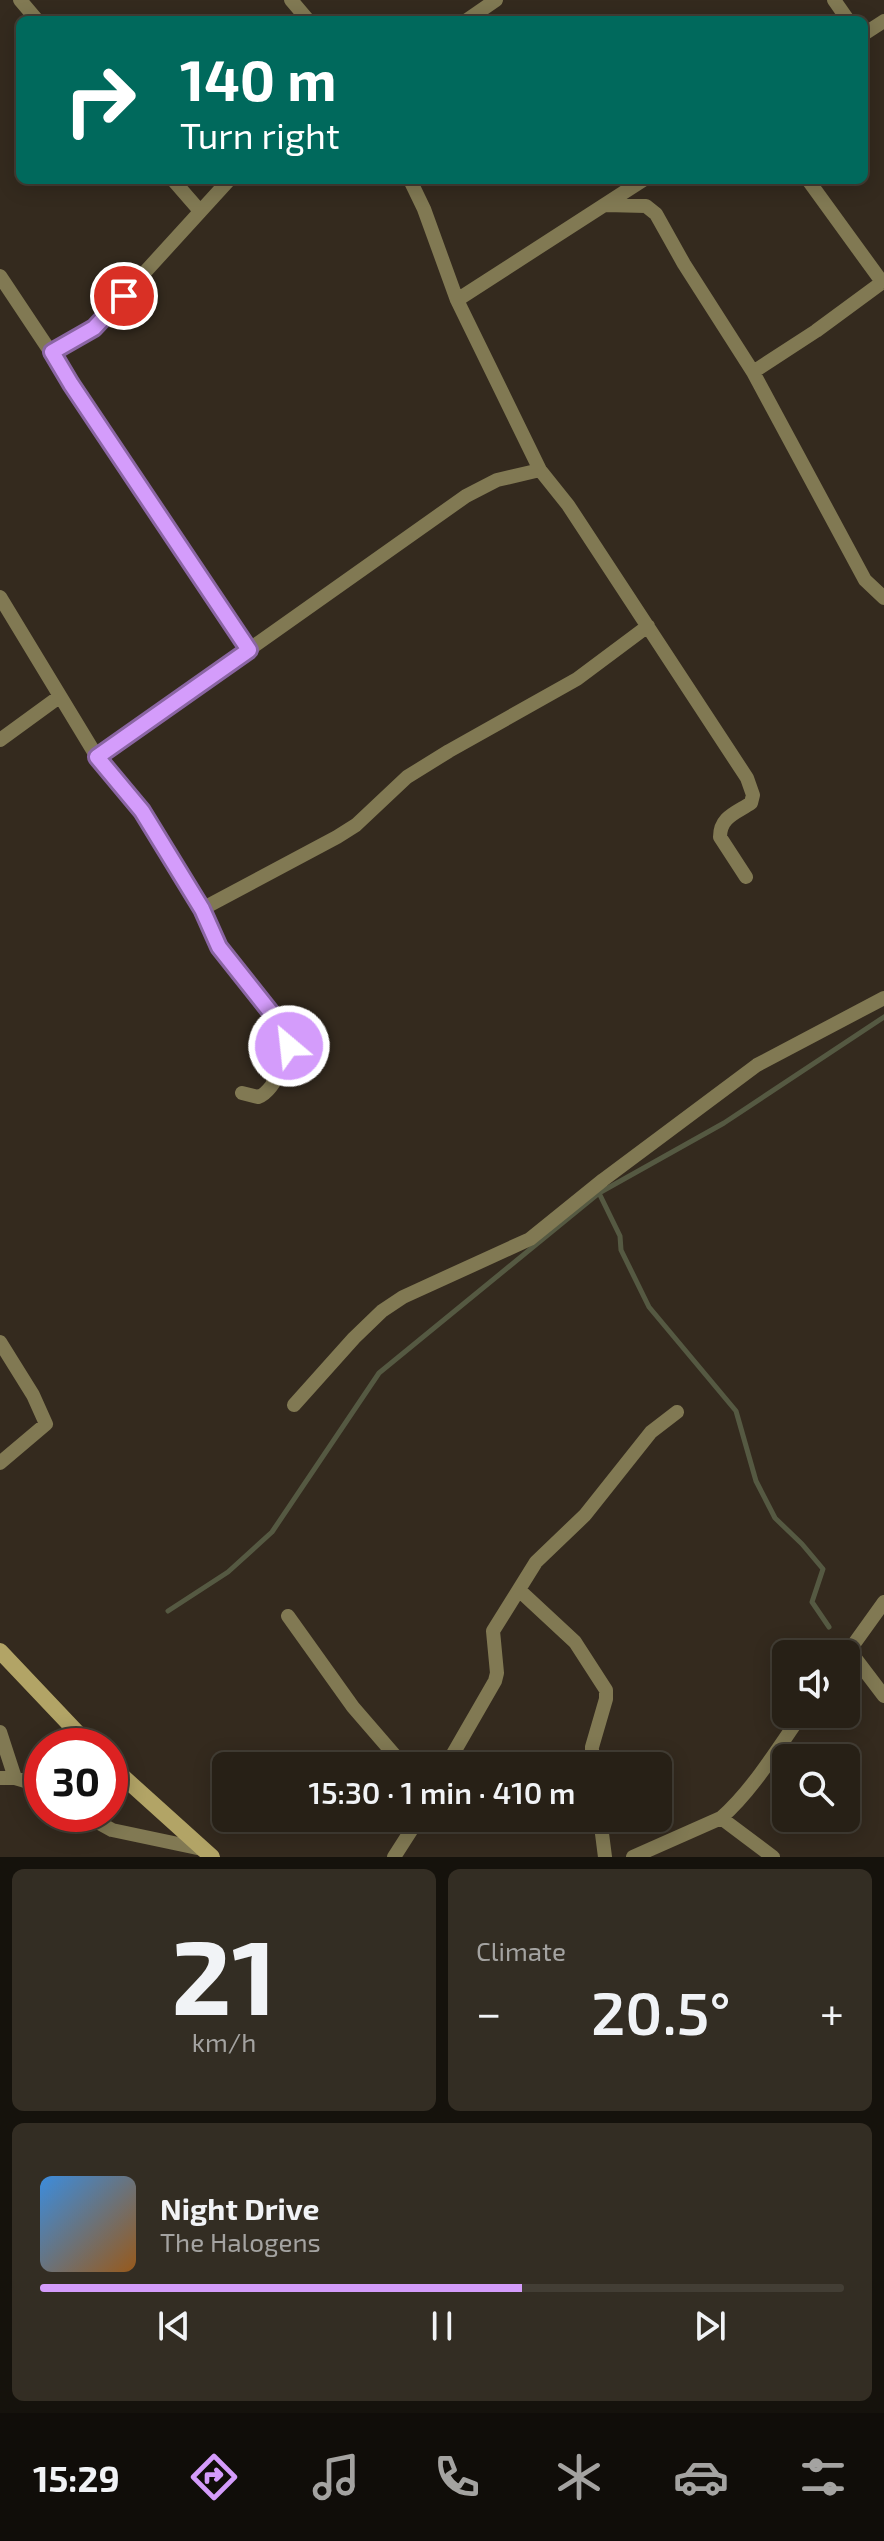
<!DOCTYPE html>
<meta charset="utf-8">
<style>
:root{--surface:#272016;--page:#332d23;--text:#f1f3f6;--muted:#a4a3a1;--line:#433e35;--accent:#d49cfb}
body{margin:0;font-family:"Exo 2",sans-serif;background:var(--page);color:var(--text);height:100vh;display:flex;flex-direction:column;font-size:30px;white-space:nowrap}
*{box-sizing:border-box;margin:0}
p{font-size:26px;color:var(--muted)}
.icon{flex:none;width:44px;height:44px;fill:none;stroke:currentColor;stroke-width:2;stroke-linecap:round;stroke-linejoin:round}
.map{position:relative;height:1857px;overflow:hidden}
.panel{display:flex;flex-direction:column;gap:12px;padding:12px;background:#15120c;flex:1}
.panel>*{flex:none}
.guide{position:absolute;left:16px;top:16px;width:852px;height:168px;border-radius:12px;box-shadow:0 4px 20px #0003,0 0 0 2px var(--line);background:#00695c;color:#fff;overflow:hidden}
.controls{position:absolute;left:772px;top:1640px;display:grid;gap:16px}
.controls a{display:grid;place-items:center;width:88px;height:88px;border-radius:12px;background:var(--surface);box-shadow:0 4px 20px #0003,0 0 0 2px var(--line);font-size:40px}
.speed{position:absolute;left:24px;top:1728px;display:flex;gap:16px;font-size:40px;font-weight:700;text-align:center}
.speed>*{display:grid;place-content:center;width:104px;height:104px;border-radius:50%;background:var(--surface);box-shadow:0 4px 20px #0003,0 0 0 2px var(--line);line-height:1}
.speed .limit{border:12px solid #d22;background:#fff;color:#111}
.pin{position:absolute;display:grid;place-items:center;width:68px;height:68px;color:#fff;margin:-34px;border:4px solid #fff;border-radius:50%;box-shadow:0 2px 8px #0007}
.me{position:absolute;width:88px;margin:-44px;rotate:332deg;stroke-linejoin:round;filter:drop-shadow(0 0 6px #0008)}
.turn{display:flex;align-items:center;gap:28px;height:168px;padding:0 32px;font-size:36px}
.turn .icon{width:104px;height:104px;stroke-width:2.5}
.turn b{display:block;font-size:56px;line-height:68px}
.big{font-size:60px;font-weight:600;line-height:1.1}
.panel .widget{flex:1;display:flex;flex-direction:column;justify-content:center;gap:12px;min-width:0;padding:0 28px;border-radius:12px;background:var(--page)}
.panel .dial{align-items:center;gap:0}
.dial b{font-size:104px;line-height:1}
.song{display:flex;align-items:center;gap:24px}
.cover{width:96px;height:96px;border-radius:12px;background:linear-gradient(135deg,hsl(210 70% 55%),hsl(30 70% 35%))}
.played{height:8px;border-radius:4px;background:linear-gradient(90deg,var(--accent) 60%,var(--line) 60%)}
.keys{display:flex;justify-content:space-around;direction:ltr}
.heat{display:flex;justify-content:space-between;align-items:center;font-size:44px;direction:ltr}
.panel .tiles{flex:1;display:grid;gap:12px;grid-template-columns:1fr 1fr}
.widget:last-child{grid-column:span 2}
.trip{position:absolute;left:212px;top:1752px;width:460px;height:80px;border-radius:12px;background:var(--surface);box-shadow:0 4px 20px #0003,0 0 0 2px var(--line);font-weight:600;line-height:80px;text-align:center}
.menu{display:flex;height:128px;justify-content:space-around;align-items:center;background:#100d09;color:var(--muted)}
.menu .icon{width:56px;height:56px}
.menu .active{color:var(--accent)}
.menu b{font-size:36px;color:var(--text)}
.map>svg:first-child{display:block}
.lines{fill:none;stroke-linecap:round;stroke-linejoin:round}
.stream{stroke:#555942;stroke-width:5}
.minor{stroke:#817953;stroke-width:14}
.secondary{stroke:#b2a466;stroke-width:16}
.route-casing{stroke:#8a65a3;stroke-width:20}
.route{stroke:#d49cfb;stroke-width:14}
</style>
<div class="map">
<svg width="884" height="1857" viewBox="0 0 884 1857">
<rect width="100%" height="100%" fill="#342a1e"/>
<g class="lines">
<!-- stream -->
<path class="stream" d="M 599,1193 L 620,1236 L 621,1250 L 649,1307 L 736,1411 L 756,1481 L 775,1518 L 802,1544 L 823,1569 L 812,1602 L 829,1627
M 168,1611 L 228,1572 L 272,1532 L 379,1373 L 599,1193 L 724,1123 L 884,1017"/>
<!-- minor -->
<path class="minor" d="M 20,0 L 37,20
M 291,0 L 308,20
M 834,0 L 848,20
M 467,20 L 496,0
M 864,34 L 884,21
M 173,180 L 200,211
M 410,180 L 424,209 L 457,300 L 540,470 L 568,505 L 747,778 L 753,795 L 751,803 C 736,813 720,817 720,837 L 746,877
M 808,180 L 882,282
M 606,205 L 646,206 L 656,214 L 684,264 L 753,372 L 865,580 L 884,598
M 0,276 L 249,650
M 457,300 L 643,180
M 52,352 L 94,328 L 229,180
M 753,372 L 816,331 L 884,281
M 0,597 L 97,757 L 142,811 L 171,855 L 202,909 L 219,947 L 285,1031 C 292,1049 276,1091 258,1097 L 242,1093
M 0,740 L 59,697
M 97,757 L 466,496 L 497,480 L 540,470
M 202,909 L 337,837 L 356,825 L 407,777 L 449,751 L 577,679 L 648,626
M 0,1342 L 33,1395 L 46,1424 L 0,1463
M 294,1405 L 354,1338 L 382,1311 L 403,1297 L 530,1239 L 603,1180 L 757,1065 L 884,998
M 519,1590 L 575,1642 L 606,1690 L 606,1699 L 592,1747 L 592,1766
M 288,1616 L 353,1707 L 404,1766
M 849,1650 L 884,1696
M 846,1655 L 884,1602
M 0,1732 L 15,1778
M 446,1766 L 495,1681 L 497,1673 L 493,1631 L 536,1562 L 585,1515 L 651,1432 L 677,1412
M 0,1778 L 15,1778 L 42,1786
M 83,1814 L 112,1830 L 202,1849
M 600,1818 L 605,1857
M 721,1818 L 773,1857
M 394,1857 L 419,1818
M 633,1857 L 721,1818 C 753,1790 777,1749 802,1714"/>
<!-- secondary -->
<path class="secondary" d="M 0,1651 L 90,1746
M 110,1765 L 212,1857"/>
</g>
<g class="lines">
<defs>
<path id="route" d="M 124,296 L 94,328 L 52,352 L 71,384 L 249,650 L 97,757 L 142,811 L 202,909 L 219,947 L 280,1024 L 289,1046"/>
</defs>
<!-- route casing -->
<use href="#route" class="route-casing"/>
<!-- route -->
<use href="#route" class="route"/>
</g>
</svg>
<div class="controls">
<a><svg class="icon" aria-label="sound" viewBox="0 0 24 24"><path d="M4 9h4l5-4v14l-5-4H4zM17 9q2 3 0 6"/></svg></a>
<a><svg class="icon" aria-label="search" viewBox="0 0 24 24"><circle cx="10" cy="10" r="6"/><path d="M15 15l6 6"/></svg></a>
</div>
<div class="speed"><div class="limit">30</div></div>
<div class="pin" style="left:124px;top:296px;background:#d93025"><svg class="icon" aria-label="arrive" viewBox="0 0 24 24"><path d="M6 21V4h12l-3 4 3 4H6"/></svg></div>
<svg class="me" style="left:289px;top:1046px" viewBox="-20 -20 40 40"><circle r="17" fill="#d49cfb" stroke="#fff" stroke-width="3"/><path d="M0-11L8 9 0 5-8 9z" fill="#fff"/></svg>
<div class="trip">15:30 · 1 min · 410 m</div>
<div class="guide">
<div class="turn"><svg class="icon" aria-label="right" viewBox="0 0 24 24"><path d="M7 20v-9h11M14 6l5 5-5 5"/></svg><div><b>140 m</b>Turn right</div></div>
</div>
</div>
<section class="panel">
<div class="tiles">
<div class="widget dial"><b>21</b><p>km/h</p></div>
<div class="widget"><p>Climate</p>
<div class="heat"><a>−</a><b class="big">20.5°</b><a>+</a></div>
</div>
<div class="widget">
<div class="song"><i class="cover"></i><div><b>Night Drive</b><p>The Halogens</p></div></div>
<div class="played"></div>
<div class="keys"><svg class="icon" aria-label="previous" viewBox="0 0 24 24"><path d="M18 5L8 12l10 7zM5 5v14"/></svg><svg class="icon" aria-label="pause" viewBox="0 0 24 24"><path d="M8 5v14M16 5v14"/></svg><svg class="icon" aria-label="next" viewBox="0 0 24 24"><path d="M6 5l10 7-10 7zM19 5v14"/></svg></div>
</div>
</div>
</section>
<nav class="menu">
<b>15:29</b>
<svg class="icon active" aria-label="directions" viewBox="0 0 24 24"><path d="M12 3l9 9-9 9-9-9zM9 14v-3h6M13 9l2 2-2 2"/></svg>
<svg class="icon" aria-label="music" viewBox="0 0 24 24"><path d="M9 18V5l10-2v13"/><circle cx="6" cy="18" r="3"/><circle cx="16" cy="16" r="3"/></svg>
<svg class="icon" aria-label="phone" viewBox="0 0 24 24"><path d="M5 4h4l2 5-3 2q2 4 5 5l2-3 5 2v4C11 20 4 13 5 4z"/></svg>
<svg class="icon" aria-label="climate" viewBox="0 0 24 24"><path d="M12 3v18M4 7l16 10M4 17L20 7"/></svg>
<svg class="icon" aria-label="car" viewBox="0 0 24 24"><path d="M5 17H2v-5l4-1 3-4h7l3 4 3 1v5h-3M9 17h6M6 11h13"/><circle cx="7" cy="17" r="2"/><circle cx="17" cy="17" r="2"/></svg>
<svg class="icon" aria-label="filters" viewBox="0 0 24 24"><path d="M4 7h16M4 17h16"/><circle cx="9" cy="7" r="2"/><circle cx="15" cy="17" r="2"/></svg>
</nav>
